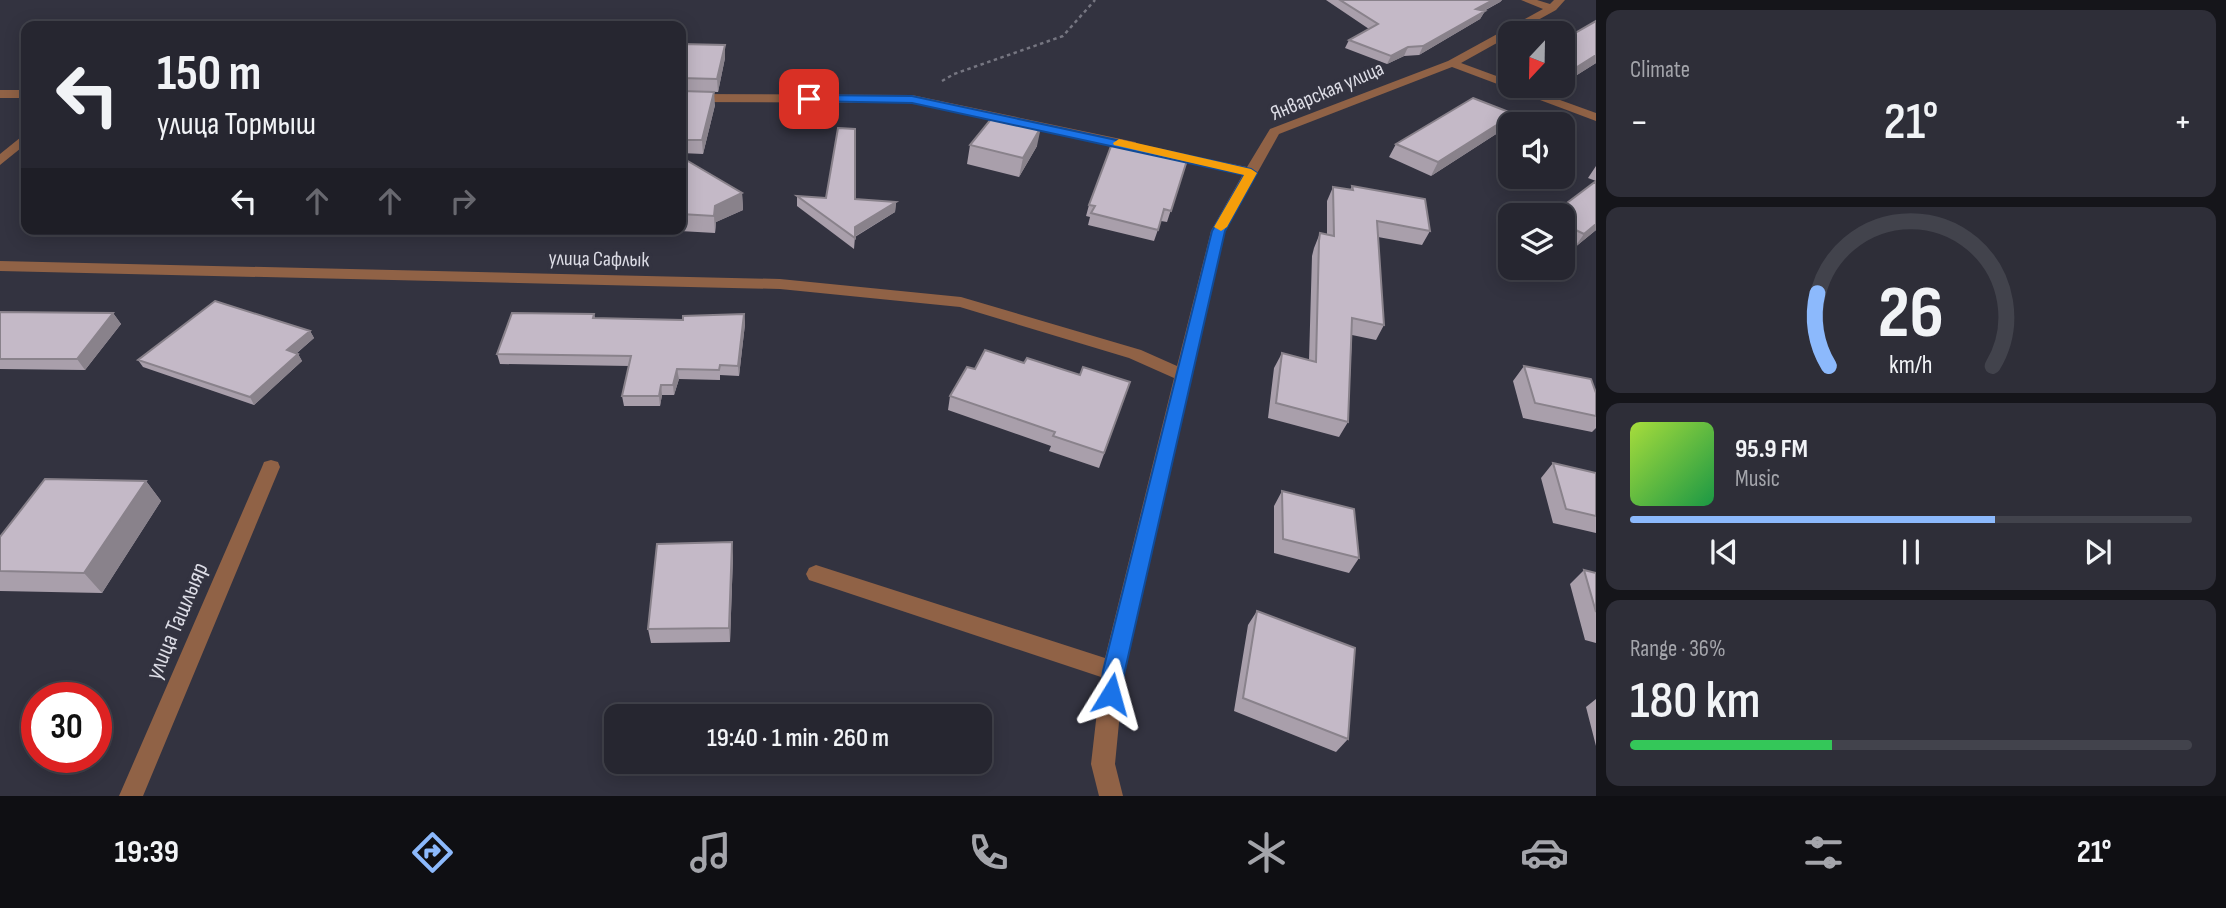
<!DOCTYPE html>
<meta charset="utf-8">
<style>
:root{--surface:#262630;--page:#2e2e38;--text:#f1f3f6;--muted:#a4a5ab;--line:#42434c;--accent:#8cb9fc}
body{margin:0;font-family:"Sofia Sans Condensed",sans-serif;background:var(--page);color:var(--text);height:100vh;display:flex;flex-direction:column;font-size:26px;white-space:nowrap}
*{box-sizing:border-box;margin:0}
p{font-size:23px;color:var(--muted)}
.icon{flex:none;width:38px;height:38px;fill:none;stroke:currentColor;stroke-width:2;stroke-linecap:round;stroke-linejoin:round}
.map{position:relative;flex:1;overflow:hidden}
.details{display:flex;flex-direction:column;gap:10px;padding:10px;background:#15151a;width:630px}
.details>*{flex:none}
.top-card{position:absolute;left:21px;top:21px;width:665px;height:214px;border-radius:14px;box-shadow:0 4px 18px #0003,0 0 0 2px var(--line);background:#262630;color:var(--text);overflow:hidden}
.needle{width:46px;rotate:202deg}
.controls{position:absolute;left:1498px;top:21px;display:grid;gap:14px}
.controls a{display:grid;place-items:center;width:77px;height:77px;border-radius:14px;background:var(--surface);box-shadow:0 4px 18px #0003,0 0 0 2px var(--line);font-size:35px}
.speed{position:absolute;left:21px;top:682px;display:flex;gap:14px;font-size:35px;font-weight:700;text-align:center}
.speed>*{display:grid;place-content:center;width:91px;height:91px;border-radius:50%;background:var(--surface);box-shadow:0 4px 18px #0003,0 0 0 2px var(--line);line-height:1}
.speed .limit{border:10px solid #d22;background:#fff;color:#111}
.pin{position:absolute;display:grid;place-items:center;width:60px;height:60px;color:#fff;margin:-30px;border-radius:14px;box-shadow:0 4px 10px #0006}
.me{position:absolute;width:77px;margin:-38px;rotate:8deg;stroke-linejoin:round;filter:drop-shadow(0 0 5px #0008)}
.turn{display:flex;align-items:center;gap:24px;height:147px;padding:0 21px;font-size:32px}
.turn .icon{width:91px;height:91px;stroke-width:2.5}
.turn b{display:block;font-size:49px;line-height:60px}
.lanes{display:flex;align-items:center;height:66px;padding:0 21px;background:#0003;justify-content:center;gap:35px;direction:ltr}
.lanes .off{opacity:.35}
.big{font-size:52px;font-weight:600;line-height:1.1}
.details .widget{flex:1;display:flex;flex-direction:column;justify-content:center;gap:10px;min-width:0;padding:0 24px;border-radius:14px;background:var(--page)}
.details .dial{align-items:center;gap:0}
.dial svg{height:182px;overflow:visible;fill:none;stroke:var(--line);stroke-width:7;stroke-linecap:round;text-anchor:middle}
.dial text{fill:var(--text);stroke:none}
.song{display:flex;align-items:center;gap:21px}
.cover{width:84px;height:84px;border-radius:10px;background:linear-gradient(135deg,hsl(80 70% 55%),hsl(140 70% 35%))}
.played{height:7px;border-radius:4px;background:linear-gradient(90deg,var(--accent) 65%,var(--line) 65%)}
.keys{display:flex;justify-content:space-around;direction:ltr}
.heat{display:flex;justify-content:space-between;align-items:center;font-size:38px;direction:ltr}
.charge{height:10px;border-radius:5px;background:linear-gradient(90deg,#34c759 36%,var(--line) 0)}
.trip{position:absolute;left:604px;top:704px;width:388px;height:70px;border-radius:14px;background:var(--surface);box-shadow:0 4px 18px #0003,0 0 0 2px var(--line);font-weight:600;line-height:70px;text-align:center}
.tab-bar{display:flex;height:112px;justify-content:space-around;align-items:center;background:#0f0f13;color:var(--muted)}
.tab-bar .icon{width:49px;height:49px}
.tab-bar .active{color:var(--accent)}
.tab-bar b{font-size:32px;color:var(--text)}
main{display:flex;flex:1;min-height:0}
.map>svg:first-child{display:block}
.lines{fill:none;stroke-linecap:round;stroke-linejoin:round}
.path{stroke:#767681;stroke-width:2.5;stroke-dasharray:3.5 3.5;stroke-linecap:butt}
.minor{fill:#906246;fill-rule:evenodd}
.wall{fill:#a99fab}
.shaded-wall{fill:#89828b}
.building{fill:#c4b9c7;stroke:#89828b;stroke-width:2}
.route{fill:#1a73e8;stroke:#114b97;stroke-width:2}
.slow{fill:#f59e0b}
.labels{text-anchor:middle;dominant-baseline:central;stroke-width:7;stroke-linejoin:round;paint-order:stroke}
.street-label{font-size:21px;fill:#dcdce5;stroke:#333340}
.near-street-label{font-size:24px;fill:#dcdce5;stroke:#333340}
</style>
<main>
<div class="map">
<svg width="1596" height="796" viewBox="0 0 1596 796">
<rect width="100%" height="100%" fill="#333340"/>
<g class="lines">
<!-- path -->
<path class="path" d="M 942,81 L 954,74 L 1063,36 L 1095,0"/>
<!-- minor -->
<path class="minor" d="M 1521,0 L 1537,0 L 1550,4 L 1554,0 L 1565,0 L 1556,10 L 1461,63 L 1510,81 L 1510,86 L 1521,86 L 1596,113 L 1596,121 L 1452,67 L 1279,134 L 1225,231 L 1124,671 L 1115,764 L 1123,796 L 1099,796 L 1091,764 L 1101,677 L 809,580 L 806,574 L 809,568 L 816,565 L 1105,658 L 1174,378 L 1129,358 L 960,307 L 780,289 L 0,271 L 0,261 L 780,279 L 961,297 L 1141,350 L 1177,366 L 1211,231 L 1243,174 L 1161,156 L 1161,150 L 1247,167 L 1270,129 L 1448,61 L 1543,9 Z
M 0,90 L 26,90 L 26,98 L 0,98 Z
M 681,94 L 912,95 L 1135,142 L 1141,146 L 1135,150 L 912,103 L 681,102 Z
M 26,133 L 26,144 L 0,165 L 0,154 Z
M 271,460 L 278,462 L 280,467 L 143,796 L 119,796 L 262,467 L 264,462 Z"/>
</g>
<!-- wall -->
<path class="wall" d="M 1326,0 L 1502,0 L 1500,2 L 1484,11 L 1485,11 L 1480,19 L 1419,55 L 1404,56 L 1387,64 L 1345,48 L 1349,40 L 1369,29 Z
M 1596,21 L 1596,63 L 1569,80 L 1563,78 L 1563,40 Z
M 681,44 L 725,58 L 718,92 L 681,91 L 715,105 L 703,154 L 681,153 Z
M 1514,114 L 1507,127 L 1431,176 L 1389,157 L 1396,144 Z
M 970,145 L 1037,146 L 1019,177 L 967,164 Z
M 681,157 L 742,193 L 743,210 L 716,222 L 715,233 L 645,229 L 681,229 Z
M 1188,157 L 1167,222 L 1161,221 L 1154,241 L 1088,225 L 1090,217 L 1086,216 L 1089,205 Z
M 1596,166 L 1596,181 L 1588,178 Z
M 1352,186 L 1430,231 L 1422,245 L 1378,237 L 1384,325 L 1376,340 L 1352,335 L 1348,422 L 1339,437 L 1268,418 L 1274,368 L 1282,353 L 1309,360 L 1312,256 L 1314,248 L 1320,233 L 1327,235 L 1327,201 L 1333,187 L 1350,190 Z
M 797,196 L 896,202 L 895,212 L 855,237 L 854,249 L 797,206 Z
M 1563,215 L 1596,230 L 1574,248 L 1563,243 Z
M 549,229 L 596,229 L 594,234 L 550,233 Z
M 0,312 L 113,313 L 121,324 L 85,370 L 0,369 Z
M 594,314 L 595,318 L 683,320 L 744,314 L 745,324 L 739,376 L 720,375 L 720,380 L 679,379 L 674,395 L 662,395 L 660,406 L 624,406 L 622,396 L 629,366 L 500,364 L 497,354 Z
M 310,331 L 314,338 L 297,353 L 298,354 L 302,361 L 254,405 L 143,367 L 138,360 Z
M 1024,363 L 1080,375 L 1130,382 L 1099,468 L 1049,451 L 1051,446 L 948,410 L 950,396 L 975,369 Z
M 1524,366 L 1596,393 L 1596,428 L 1592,432 L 1523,418 L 1513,381 Z
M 1553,463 L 1596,473 L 1596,533 L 1553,523 L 1541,478 Z
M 146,481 L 161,501 L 102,593 L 0,591 L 0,537 Z
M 1282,491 L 1359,558 L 1349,573 L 1274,553 L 1274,506 Z
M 733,556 L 730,642 L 651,643 L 648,629 Z
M 1584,570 L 1596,573 L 1596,643 L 1585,640 L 1570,584 Z
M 1257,611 L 1348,739 L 1336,752 L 1234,711 L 1248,625 Z
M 1596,699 L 1596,746 L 1586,707 Z"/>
<!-- shaded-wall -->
<path class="shaded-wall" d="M 1493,0 L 1502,0 L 1500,2 L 1472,17 L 1476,9 Z
M 1485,11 L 1480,19 L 1419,55 L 1423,46 Z
M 725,45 L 725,58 L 718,92 L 717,79 Z
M 1408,47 L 1404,56 L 1387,64 L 1391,56 Z
M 1596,55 L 1596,63 L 1569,80 L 1577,67 Z
M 714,92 L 715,105 L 703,154 L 702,140 Z
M 1514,114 L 1507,127 L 1431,176 L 1438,162 Z
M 1041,127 L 1037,146 L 1019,177 L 1023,158 Z
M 742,193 L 743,210 L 716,222 L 715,233 L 714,216 L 715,206 Z
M 896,202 L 895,212 L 854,237 L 855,227 Z
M 1596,224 L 1596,230 L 1574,248 L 1584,234 Z
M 113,313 L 121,324 L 85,370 L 77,359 Z
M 744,314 L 745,324 L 739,376 L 738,366 Z
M 310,331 L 314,338 L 291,358 L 287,350 Z
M 298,354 L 302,361 L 254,405 L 250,397 Z
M 677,369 L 679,379 L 674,395 L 673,385 Z
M 661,385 L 662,395 L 660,406 L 659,396 Z
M 146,481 L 161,501 L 102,593 L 84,573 Z
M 732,542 L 733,556 L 730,642 L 729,628 Z"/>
<!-- building -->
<path class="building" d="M 1340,0 L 1493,0 L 1476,9 L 1485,11 L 1423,46 L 1408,47 L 1391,56 L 1349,40 L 1378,24 Z
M 1596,21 L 1596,55 L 1577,67 L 1563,62 L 1563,40 Z
M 681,44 L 725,45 L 717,79 L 681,78 Z
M 681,91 L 714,92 L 702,140 L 681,140 Z
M 1473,98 L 1514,114 L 1438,162 L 1396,144 Z
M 991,119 L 1007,123 L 1009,120 L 1041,127 L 1023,158 L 970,145 Z
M 838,128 L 855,129 L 855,199 L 896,202 L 855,227 L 855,238 L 797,196 L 826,198 Z
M 1113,141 L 1188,157 L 1171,211 L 1164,209 L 1158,230 L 1091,213 L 1095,206 L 1089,205 Z
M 681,157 L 742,193 L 715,206 L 714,216 L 681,214 Z
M 1596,181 L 1596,224 L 1584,234 L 1563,224 L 1563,215 L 1551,215 Z
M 1352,186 L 1425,199 L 1430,231 L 1377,221 L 1384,325 L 1352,318 L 1348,422 L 1276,403 L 1282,353 L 1316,362 L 1319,241 L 1320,233 L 1334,236 L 1333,187 L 1353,190 Z
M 215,301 L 310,331 L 287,350 L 298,354 L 250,397 L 138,360 Z
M 0,312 L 113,313 L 77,359 L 0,359 Z
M 512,313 L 594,314 L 593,318 L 683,320 L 683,316 L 744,314 L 738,366 L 720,365 L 719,370 L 677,369 L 673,385 L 661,385 L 659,396 L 622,396 L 631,356 L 497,354 Z
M 985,350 L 1024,363 L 1027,358 L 1080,375 L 1083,367 L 1130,382 L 1104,453 L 1053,436 L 1055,432 L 950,396 L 967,367 L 975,369 Z
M 1524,366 L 1591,379 L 1596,393 L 1596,416 L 1535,403 Z
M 1553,463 L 1596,473 L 1596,516 L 1566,509 Z
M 45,479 L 146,481 L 84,573 L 0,571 L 0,537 Z
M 1282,491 L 1354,509 L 1359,558 L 1283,539 Z
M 732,542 L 729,628 L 648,629 L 657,544 Z
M 1584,570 L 1596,573 L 1596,612 Z
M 1257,611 L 1355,648 L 1348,739 L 1243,698 Z"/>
<!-- route -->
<path class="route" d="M 809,95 L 912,96 L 1251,169 L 1257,173 L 1225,231 L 1118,701 L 1111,704 L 1103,701 L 1100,694 L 1103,671 L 1212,231 L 1244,175 L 912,103 L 805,101 L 805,96 Z"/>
<!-- slow -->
<path class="slow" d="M 1119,139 L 1251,169 L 1257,173 L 1227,227 L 1221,231 L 1214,227 L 1244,175 L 1114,145 L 1113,143 Z"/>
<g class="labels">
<!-- street labels -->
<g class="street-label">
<text transform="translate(1327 91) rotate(-23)">Январская улица</text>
<text transform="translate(599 259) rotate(1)">улица Сафлык</text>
</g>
<!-- near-street labels -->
<g class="near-street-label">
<text transform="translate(177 621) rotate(-67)">улица Ташлыяр</text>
</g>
</g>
</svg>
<div class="controls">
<a><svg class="needle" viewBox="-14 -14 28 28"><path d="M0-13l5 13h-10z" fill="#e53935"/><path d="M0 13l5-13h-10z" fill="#a4a5ab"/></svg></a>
<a><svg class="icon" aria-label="sound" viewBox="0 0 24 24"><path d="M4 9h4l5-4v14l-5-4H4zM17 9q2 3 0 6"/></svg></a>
<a><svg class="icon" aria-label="layers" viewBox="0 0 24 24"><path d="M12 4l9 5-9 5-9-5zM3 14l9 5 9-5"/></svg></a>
</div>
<div class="speed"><div class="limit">30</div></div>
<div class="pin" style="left:809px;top:99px;background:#d93025"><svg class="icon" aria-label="arrive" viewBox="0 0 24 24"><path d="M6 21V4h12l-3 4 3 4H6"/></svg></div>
<svg class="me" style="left:1111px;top:694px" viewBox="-20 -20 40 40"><path d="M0-17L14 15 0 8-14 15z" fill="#1a73e8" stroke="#fff" stroke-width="4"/></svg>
<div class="trip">19:40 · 1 min · 260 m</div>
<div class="top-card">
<div class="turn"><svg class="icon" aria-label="left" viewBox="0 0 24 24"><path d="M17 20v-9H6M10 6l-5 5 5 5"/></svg><div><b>150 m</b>улица Тормыш</div></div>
<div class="lanes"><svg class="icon" aria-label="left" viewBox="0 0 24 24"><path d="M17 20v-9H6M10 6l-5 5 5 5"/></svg><svg class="icon off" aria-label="ahead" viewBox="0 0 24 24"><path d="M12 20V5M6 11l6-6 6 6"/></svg><svg class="icon off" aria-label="ahead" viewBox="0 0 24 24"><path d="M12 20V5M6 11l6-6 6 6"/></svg><svg class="icon off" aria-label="right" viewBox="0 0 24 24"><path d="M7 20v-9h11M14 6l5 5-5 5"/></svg></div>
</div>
</div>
<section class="details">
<div class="widget"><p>Climate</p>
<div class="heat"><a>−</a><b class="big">21°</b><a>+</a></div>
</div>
<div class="widget dial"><svg viewBox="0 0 100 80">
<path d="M14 69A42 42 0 1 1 86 69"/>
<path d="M14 69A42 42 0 0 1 9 37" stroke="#8cb9fc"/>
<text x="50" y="56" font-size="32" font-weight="700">26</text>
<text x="50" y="72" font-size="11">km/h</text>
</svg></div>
<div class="widget">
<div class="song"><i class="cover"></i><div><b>95.9 FM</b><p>Music</p></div></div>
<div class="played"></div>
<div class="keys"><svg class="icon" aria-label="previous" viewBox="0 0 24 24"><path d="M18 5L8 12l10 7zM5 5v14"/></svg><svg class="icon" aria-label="pause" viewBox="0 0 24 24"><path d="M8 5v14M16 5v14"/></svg><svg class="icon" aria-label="next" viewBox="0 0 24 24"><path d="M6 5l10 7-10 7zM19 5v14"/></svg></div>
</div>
<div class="widget"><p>Range · 36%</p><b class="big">180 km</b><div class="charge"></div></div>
</section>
</main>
<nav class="tab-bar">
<b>19:39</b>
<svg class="icon active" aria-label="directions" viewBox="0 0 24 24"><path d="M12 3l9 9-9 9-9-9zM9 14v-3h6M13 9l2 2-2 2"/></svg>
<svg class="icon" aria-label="music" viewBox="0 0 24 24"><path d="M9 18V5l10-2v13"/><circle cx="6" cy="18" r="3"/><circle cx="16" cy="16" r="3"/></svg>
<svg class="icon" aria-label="phone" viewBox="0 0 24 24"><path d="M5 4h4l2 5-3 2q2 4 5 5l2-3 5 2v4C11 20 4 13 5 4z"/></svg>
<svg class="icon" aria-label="climate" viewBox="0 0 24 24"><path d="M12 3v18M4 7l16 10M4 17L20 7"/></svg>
<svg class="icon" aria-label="car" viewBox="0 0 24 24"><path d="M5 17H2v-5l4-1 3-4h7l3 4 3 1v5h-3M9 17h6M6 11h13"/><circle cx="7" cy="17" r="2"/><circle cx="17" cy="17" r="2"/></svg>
<svg class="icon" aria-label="filters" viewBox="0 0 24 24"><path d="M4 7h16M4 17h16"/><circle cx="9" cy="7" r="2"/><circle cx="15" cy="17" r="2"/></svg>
<b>21°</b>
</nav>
